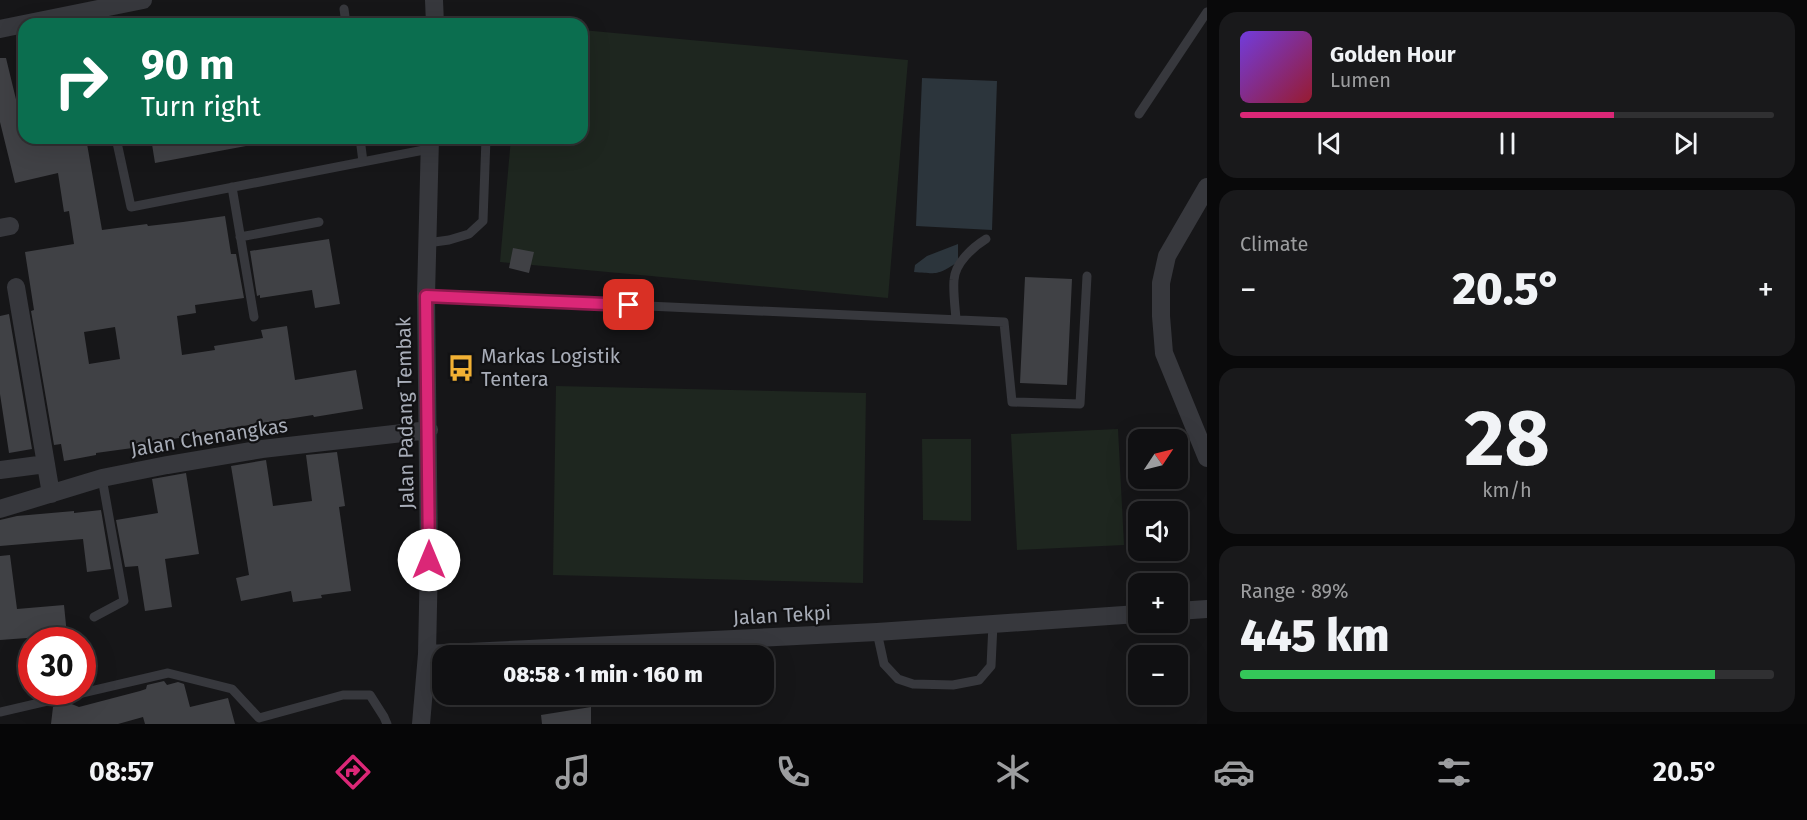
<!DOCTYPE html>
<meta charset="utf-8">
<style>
:root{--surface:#101012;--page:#19191b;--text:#f1f3f6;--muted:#9c9d9f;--line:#303032;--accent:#db2777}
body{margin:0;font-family:"Fira Sans",sans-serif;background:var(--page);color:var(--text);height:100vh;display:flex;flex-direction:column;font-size:22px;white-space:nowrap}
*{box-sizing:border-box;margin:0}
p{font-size:20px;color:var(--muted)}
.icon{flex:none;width:33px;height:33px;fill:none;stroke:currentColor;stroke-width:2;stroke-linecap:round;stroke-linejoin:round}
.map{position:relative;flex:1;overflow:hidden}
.sheet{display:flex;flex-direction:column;gap:12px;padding:12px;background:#09090a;width:600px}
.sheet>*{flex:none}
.banner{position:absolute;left:18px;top:18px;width:570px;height:126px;border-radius:18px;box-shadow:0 6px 24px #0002,0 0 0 2px var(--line);background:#0b6e4f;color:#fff;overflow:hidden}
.needle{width:39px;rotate:55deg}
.fabs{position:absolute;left:1128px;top:429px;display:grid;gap:12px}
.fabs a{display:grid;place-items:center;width:60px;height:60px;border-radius:12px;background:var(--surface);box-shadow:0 6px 24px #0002,0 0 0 2px var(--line);font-size:30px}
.speed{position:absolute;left:18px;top:627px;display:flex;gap:12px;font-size:30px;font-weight:700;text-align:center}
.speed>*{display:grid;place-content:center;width:78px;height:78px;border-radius:50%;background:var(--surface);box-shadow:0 6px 24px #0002,0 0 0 2px var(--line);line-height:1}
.speed .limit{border:9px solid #d22;background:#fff;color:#111}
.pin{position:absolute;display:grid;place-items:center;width:51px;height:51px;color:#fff;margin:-26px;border-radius:12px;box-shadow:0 3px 9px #0006}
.me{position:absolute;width:66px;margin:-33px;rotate:0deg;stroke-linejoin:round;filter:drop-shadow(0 0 4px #0008)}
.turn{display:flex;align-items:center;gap:21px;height:126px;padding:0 24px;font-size:27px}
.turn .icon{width:78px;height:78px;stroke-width:2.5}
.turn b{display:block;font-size:42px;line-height:51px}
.big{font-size:45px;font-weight:800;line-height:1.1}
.sheet .tile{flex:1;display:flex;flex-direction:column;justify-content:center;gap:9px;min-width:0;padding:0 21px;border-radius:18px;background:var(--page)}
.sheet .dial{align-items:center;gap:0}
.dial b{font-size:78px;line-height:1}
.song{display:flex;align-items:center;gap:18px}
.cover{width:72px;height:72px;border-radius:9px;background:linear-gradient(135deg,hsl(260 70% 55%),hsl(350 70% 35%))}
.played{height:6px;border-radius:3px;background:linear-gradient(90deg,var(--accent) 70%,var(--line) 70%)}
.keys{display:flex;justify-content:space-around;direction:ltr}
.heat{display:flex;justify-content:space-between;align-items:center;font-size:33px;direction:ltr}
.charge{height:9px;border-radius:4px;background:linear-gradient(90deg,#34c759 89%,var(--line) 0)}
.trip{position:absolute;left:432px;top:645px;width:342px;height:60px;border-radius:18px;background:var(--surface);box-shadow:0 6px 24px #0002,0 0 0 2px var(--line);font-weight:800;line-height:60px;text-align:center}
.menu{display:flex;height:96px;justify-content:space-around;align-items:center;background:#060607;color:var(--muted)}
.menu .icon{width:42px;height:42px}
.menu .selected{color:var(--accent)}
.menu b{font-size:27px;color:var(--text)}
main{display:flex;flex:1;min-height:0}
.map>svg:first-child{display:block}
.green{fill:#1e261f}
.water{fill:#2c353c}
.building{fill:#404145;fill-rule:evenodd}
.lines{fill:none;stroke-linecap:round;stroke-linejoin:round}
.lane{stroke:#37383d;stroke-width:9}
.street{stroke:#37383d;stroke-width:18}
.route-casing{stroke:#8e194d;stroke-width:15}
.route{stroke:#db2777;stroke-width:10}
.labels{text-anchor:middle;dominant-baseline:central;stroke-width:4.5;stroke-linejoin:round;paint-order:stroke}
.poi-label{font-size:20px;fill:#a8adb8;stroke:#111113;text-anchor:start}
.street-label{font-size:20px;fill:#a8adb8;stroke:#111113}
</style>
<main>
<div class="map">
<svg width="1207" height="724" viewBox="0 0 1207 724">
<rect width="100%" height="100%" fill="#161618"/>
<!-- green -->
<path class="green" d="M 582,30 L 908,60 L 888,298 L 500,262 L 511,138 L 582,138 Z
M 556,386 L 866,393 L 863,583 L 553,575 Z
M 1118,429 L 1124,545 L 1017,550 L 1011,434 Z
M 922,439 L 971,439 L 971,521 L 923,520 Z"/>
<!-- water -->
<path class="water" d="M 922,78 L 997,81 L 992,230 L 916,226 Z
M 958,244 L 958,262 C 937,275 939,274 914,272 L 915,265 L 927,256 Z"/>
<!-- building -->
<path class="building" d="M 0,58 L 6,58 L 21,120 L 24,120 L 24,138 L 86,138 L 102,230 L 147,224 L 148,226 L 183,222 L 225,216 L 231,254 L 236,254 L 244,298 L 195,305 L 196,313 L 177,316 L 182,355 L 215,350 L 214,346 L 263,338 L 261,330 L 287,326 L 295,380 L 356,370 L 363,409 L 314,417 L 313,415 L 179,436 L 179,438 L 147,443 L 147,446 L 96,453 L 96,455 L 64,461 L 61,444 L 54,445 L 31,311 L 34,310 L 25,252 L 74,244 L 69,211 L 64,212 L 58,173 L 15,183 L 0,122 ZM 115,327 L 120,359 L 89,364 L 84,332 Z
M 151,138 L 246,138 L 246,146 L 155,163 Z
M 329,239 L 340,304 L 315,308 L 312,290 L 260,298 L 260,295 L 257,296 L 250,251 Z
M 513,248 L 534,252 L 529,273 L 509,268 Z
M 1025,277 L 1072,279 L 1067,385 L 1020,383 Z
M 9,314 L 32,449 L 9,453 L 0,394 L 0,316 Z
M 337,452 L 345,506 L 339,507 L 351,591 L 321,595 L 322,598 L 293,602 L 291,591 L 241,601 L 236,578 L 249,575 L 231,466 L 266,460 L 273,506 L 312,501 L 306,455 Z
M 186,473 L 199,554 L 165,559 L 172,607 L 145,611 L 138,566 L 125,567 L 116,520 L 158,513 L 152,479 Z
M 101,510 L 111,569 L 87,572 L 83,539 L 0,546 L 0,520 L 17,516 L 74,511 L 74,513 Z
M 10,555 L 17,609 L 64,605 L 67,635 L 0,640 L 0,556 Z
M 164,681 L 167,685 L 178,682 L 184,684 L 190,707 L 228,698 L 235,724 L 145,724 L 143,717 L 118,724 L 51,724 L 53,707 L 69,703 L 79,707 L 140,691 L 146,689 L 147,685 Z
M 591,707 L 591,724 L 542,724 L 541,715 Z"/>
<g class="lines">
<!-- lane -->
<path class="lane" d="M 344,9 L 346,24
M 1139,114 L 1207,12
M 116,138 L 131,207 L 429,149
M 360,138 L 363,162
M 232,187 L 254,317
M 240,237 L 319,222
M 427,243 L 449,240 L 469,234 L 483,221 L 486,138
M 426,296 L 1004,322 L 1012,402 L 1080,404 L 1087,276
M 956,319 C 955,306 953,292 954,280 C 955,263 973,247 986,239
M 94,617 L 124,601 L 102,478
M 877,632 L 884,664 L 898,679 L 913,684 L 953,685 L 979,680 L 991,666 L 993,624
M 0,712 L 168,673 L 232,689 L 259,718 L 343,695 L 370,695 L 384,717 L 387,724"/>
<!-- street -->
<path class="street" d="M 434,0 L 435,24
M 24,24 L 143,0
M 0,29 L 24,24
M 1207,187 L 1167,256 L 1161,283 L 1161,316 L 1164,353 L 1207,458
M 0,228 L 10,226
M 16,287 L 51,494
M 0,470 L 46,464
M 0,509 L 102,478 L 167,465 L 262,449 L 429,430
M 1178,611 L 1207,609
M 427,654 L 877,632 L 1138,614
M 421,724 L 427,654 L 429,559 L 426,296 L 430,138"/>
</g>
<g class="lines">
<defs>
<path id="route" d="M 429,560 L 426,296 L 629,305"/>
</defs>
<!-- route casing -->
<use href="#route" class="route-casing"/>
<!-- route -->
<use href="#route" class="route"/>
</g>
<!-- icons -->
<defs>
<symbol id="bus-bare" viewBox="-9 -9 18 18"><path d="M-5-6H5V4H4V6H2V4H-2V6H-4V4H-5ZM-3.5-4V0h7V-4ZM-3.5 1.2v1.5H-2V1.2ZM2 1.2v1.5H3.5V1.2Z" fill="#f2b134" stroke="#111113" stroke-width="2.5" paint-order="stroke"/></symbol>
</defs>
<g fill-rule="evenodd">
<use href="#bus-bare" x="442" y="349" width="38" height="38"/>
</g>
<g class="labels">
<!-- poi labels -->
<g class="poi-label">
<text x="481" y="356">Markas Logistik<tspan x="481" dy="23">Tentera</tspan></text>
</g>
<!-- street labels -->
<g class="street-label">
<text transform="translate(405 413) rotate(-91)">Jalan Padang Tembak</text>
<text transform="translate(209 437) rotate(-9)">Jalan Chenangkas</text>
<text transform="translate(782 615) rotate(-3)">Jalan Tekpi</text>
</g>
</g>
</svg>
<div class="fabs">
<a><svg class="needle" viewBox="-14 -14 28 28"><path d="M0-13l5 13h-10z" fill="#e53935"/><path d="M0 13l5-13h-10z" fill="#9c9d9f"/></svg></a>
<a><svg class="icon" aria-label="sound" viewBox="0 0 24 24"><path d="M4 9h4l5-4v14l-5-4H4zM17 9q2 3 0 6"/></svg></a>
<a>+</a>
<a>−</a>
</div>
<div class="speed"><div class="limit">30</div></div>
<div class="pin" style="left:629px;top:305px;background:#d93025"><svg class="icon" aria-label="arrive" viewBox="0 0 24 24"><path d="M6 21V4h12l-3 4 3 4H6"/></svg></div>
<svg class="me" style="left:429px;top:560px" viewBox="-20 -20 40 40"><circle r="19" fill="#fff"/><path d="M0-13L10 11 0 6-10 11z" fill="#db2777"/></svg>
<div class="trip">08:58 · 1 min · 160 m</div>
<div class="banner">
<div class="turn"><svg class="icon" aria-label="right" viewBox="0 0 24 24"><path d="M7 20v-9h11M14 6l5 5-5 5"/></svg><div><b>90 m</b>Turn right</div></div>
</div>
</div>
<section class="sheet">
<div class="tile">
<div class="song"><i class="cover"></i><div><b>Golden Hour</b><p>Lumen</p></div></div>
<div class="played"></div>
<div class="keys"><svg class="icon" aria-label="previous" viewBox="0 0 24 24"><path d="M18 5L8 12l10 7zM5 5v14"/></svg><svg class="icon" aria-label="pause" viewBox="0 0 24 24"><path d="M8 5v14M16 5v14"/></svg><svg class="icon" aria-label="next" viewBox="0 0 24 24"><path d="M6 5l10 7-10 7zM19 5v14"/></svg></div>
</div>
<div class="tile"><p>Climate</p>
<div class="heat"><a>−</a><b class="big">20.5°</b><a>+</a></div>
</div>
<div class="tile dial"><b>28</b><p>km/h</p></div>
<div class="tile"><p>Range · 89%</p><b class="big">445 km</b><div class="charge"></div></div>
</section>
</main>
<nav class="menu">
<b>08:57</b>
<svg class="icon selected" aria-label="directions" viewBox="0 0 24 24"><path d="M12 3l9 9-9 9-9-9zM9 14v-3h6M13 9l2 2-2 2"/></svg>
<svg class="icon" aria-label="music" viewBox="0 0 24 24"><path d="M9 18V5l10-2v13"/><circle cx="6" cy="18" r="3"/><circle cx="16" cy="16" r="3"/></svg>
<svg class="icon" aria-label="phone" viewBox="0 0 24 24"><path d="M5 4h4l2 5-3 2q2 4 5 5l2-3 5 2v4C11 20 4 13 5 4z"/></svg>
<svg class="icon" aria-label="climate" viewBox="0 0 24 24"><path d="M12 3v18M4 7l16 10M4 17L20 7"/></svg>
<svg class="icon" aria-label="car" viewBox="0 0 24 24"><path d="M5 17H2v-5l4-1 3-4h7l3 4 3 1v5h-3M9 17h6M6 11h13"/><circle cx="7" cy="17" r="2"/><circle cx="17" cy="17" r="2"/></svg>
<svg class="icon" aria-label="filters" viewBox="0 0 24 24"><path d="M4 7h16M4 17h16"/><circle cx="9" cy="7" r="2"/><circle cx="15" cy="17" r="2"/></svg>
<b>20.5°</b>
</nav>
